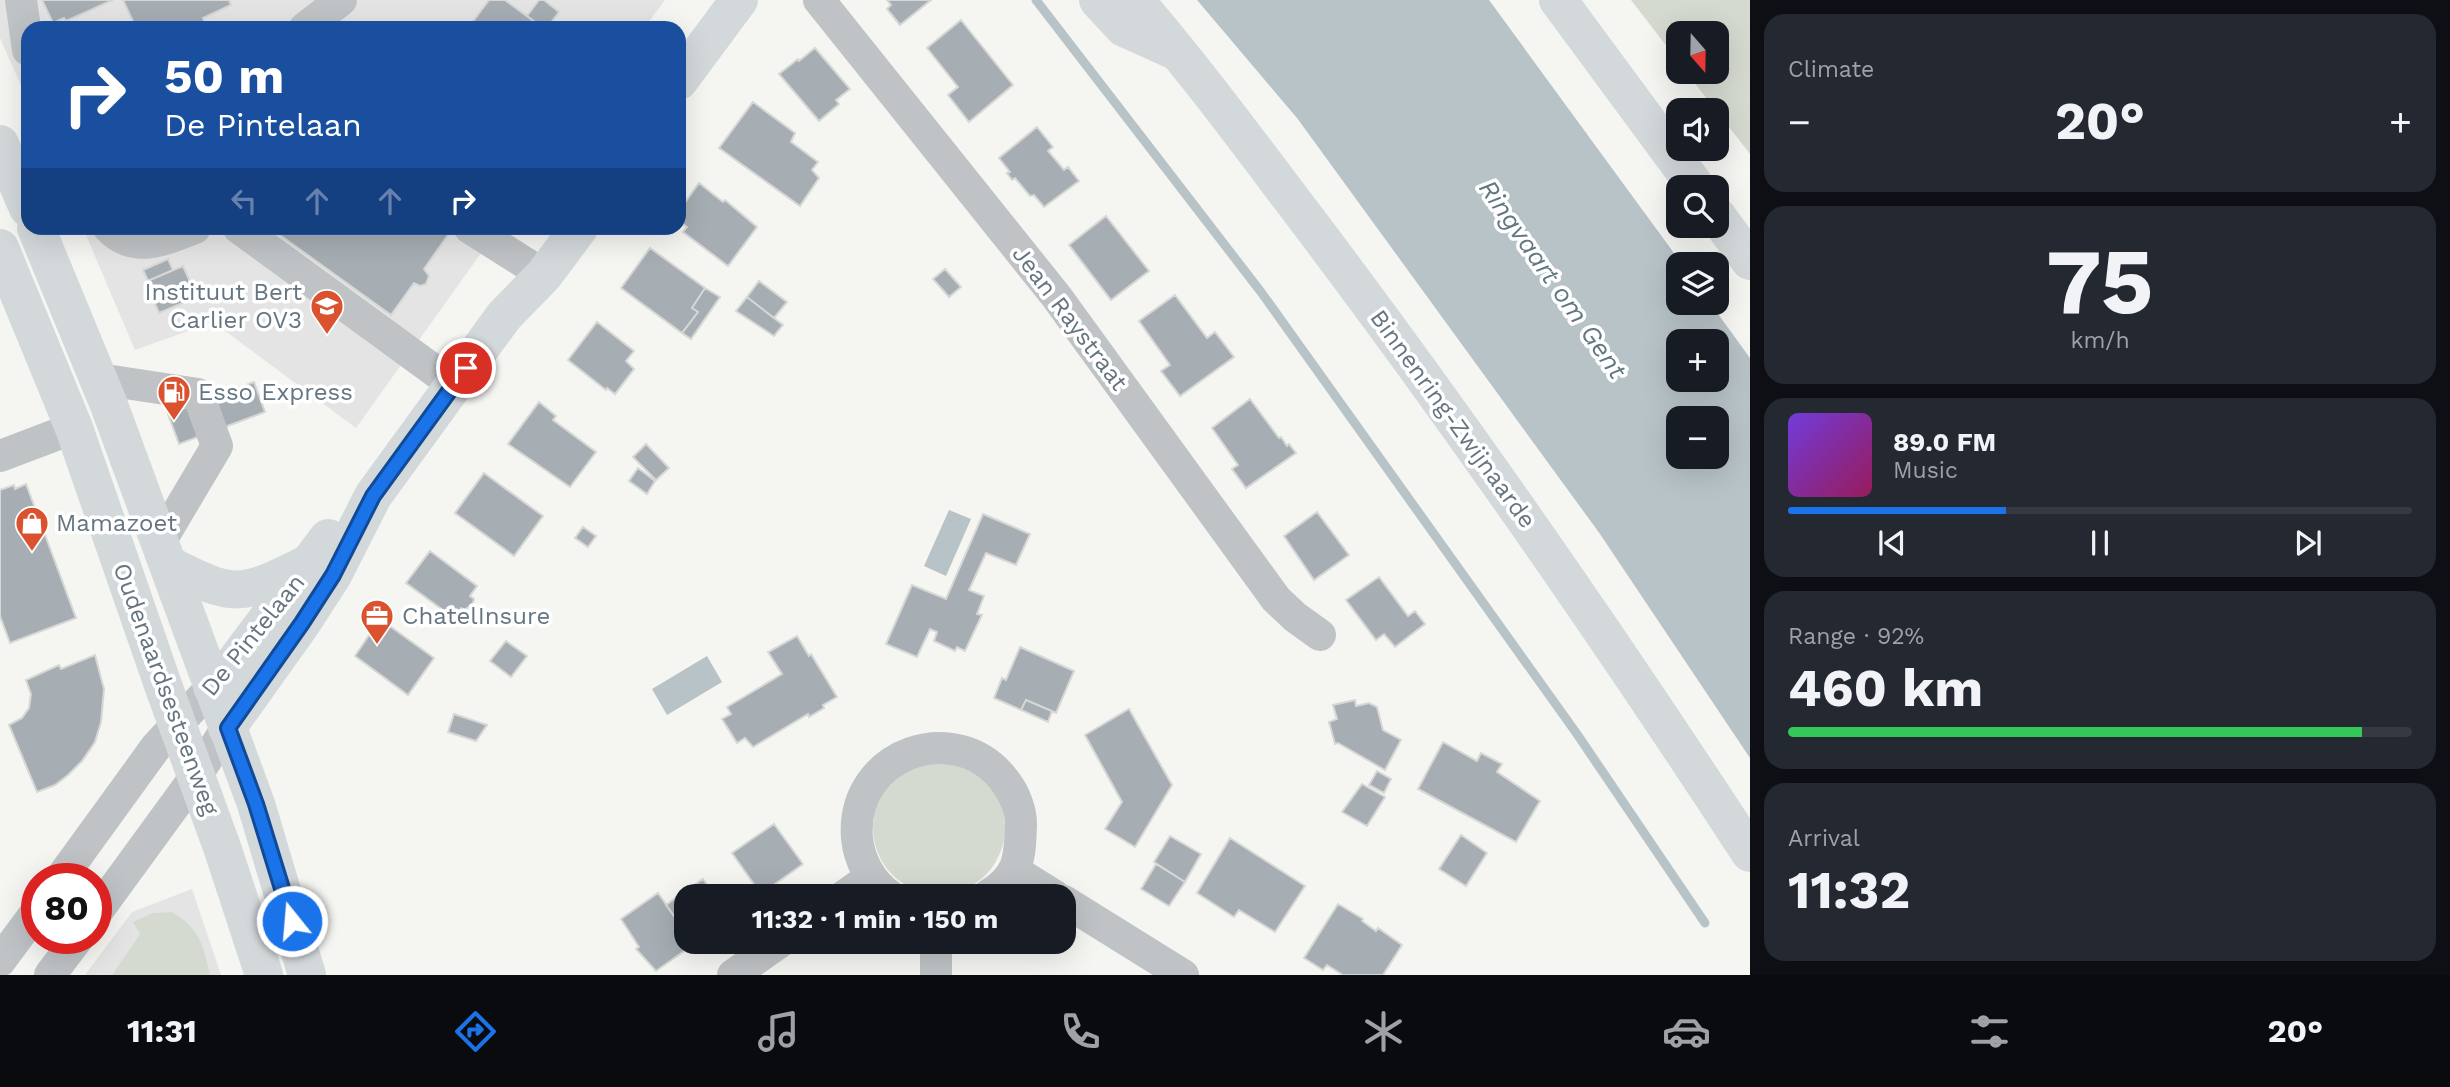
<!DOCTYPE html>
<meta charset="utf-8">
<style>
:root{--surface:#171b24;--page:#242831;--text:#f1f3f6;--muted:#9ea1a6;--line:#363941;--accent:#1a73e8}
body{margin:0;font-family:"Work Sans",sans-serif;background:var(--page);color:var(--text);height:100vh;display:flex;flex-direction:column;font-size:26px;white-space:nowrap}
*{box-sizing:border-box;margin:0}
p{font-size:23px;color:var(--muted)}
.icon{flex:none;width:38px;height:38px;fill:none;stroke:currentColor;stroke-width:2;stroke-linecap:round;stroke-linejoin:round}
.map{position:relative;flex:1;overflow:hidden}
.panel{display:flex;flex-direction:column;gap:14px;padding:14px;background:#0d0f14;width:700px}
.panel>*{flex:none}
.banner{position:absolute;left:21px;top:21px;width:665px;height:214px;border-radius:21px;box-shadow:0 7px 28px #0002;background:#1a4fa0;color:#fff;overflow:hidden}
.needle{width:46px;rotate:160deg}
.fabs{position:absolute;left:1666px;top:21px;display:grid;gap:14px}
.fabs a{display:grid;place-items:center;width:63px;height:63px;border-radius:14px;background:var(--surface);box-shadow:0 7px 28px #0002;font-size:35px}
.speed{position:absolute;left:21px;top:863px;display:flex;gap:14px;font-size:35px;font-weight:700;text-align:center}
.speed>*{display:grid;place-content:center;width:91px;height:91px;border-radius:50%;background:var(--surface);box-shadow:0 7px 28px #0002;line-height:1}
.speed .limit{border:10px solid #d22;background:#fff;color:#111}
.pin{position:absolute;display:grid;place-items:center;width:60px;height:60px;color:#fff;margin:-30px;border:4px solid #fff;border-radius:50%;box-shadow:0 2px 7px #0007}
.me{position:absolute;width:77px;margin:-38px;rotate:343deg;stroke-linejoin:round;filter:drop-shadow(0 0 5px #0008)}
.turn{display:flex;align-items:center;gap:24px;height:147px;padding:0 28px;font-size:32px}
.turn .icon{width:91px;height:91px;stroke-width:2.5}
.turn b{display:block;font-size:49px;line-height:60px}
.lanes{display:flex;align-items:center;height:66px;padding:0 28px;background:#0003;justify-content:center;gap:35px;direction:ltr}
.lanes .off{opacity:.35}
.big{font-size:52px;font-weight:700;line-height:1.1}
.panel .widget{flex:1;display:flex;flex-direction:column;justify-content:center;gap:10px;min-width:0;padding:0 24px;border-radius:21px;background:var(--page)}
.panel .dial{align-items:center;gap:0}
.dial b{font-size:91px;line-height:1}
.song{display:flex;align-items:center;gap:21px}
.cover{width:84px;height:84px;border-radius:10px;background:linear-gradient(135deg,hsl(260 70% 55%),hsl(330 70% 35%))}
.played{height:7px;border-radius:4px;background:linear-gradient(90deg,var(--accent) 35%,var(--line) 35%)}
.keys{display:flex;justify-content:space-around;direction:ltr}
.heat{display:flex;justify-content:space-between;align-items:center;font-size:38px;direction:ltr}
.charge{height:10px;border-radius:5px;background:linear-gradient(90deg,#34c759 92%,var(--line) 0)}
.trip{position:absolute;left:674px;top:884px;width:402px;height:70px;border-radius:21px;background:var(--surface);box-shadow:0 7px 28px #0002;font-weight:700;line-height:70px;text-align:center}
.dock{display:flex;height:112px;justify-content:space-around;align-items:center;background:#090b0e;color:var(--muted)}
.dock .icon{width:49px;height:49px}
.dock .active{color:var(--accent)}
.dock b{font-size:32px;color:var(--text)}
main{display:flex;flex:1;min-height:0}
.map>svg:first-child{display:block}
.built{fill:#e3e4e3}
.green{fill:#d5dad1}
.water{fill:#b8c3c7;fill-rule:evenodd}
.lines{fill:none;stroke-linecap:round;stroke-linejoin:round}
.stream{stroke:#b8c3c7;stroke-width:9}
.building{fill:#a6aeb3;stroke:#d7d7d5;stroke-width:2}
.minor{stroke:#bfc3c6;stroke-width:32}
.major{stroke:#d3d8db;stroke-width:38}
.highway{stroke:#d3d8db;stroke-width:38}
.route-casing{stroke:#114b97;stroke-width:18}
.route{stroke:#1a73e8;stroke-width:12}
.labels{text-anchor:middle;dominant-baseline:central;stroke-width:7;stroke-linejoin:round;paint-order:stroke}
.poi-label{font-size:24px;fill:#667681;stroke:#fff;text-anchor:start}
.street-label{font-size:24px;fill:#667681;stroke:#fff}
.water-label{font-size:26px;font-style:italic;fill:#62777f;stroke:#fff}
</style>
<main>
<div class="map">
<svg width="1750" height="975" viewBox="0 0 1750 975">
<rect width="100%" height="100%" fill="#f5f5f2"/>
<!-- built -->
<path class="built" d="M 0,0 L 665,0 L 644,28 L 28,28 L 28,101 L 0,38 Z
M 83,228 L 499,228 L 356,428 L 213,322 L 135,350 Z
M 192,889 L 221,975 L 85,975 L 132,912 Z"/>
<!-- green -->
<path class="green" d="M 1631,0 L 1750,0 L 1750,154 L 1686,72 L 1717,72 L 1717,33 L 1678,33 L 1678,61 Z
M873 828a66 66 0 1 1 132 0a66 66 0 1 1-132 0Z
M 172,912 C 200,929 203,944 210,975 L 112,975 L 140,934 L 133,922 L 153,913 Z"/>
<!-- water -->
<path class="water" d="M 1197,0 L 1489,0 L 1682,264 L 1678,264 L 1678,303 L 1710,303 L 1750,358 L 1750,758 L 1600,534 L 1297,118 ZM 1678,341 L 1717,341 L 1717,380 L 1678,380 ZM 1678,418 L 1717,418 L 1717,457 L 1678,457 Z
M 949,510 L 971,519 L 946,576 L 924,566 Z
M 707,656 L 722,682 L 667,715 L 652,689 Z"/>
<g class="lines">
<!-- stream -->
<path class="stream" d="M 1036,0 L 1261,292 L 1577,734 L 1705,923"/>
</g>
<!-- building -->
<path class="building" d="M 42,0 L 113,0 L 66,21 L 64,18 L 53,23 Z
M 123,0 L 229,0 L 231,5 L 203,18 L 207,28 L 136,28 Z
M 489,0 L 505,0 L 543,28 L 468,28 Z
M 539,0 L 544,0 L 559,12 L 547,28 L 543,28 L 527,16 Z
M 887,0 L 931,0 L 900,25 L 887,9 L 891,5 Z
M 961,20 L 1013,85 L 969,122 L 948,95 L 958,87 L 927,48 Z
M 815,48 L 850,89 L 836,100 L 839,104 L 819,121 L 779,74 L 798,59 L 799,61 Z
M 753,102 L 795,133 L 791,142 L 818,162 L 812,170 L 819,178 L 800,206 L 719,148 Z
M 1037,127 L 1053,147 L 1048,151 L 1064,170 L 1068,167 L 1079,181 L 1044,207 L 1034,195 L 1030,196 L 1015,178 L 1012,180 L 1007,173 L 1010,172 L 999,158 Z
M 699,183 L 723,202 L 725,200 L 757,227 L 728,266 L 683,232 L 687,227 L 679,221 L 679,213 L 684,204 Z
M 1106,216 L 1149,271 L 1111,300 L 1069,245 Z
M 270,228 L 438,228 L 448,235 L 424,269 L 429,276 L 426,284 L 420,286 L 414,283 L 391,315 Z
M 650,248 L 705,288 L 692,308 L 698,312 L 682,333 L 621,288 Z
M 168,259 L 173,270 L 148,281 L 143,270 Z
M 183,266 L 197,297 L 159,313 L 145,282 Z
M 945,269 L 961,287 L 949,297 L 933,279 Z
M 759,281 L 787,302 L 774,318 L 747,297 Z
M 705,288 L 720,297 L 691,339 L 682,333 L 698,312 L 692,308 Z
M 1175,295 L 1207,338 L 1215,332 L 1234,357 L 1180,396 L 1161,371 L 1170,365 L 1139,321 Z
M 747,297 L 783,325 L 774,336 L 736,311 Z
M 597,322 L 634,351 L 626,361 L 634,369 L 615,394 L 607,388 L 606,390 L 568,360 Z
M 254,382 L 265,412 L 179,444 L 168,414 Z
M 1250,399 L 1279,438 L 1281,437 L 1287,446 L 1289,444 L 1296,453 L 1246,488 L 1232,469 L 1238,465 L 1212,428 Z
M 539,402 L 556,416 L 553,420 L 596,452 L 570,487 L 508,444 Z
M 646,444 L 669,468 L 656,480 L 633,457 Z
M 638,468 L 655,481 L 647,494 L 629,481 Z
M 484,473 L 543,516 L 514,556 L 455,513 Z
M 26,484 L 76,618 L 10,643 L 0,616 L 0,490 L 14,485 L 15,489 Z
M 1317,512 L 1349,555 L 1314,580 L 1284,536 Z
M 983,514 L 1030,534 L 1016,565 L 986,553 L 969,590 L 984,596 L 977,614 L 982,615 L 965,651 L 957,647 L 955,651 L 934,641 L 937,632 L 930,629 L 917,657 L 886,644 L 912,585 L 946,599 Z
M 583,527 L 596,536 L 588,547 L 575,538 Z
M 430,551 L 477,586 L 470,596 L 474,599 L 473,603 L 465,610 L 461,608 L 454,618 L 406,583 Z
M 1379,577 L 1408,616 L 1415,611 L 1425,624 L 1395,647 L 1384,634 L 1376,640 L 1346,600 Z
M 380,619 L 434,658 L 408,695 L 355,656 Z
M 797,636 L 809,656 L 811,654 L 837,697 L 823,705 L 824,708 L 809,717 L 808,714 L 753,747 L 745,738 L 737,743 L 722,719 L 731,714 L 727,707 L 782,674 L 768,652 Z
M 506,641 L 527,656 L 511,677 L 490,661 Z
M 1020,647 L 1074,671 L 1056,713 L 1026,700 L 1021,710 L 994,698 L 1002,678 L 1006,680 Z
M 95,655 L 104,689 L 101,722 L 95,742 L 82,761 L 68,775 L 55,785 L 37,792 L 9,725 L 22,718 L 29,708 L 31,694 L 26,680 L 59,665 L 61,669 Z
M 1026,700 L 1052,711 L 1048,722 L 1021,710 Z
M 1355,700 L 1356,706 L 1369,703 L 1377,707 L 1383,730 L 1401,740 L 1385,770 L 1338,743 L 1335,744 L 1329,722 L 1337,719 L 1333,705 Z
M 1129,709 L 1172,785 L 1135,847 L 1105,829 L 1122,802 L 1085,735 Z
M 454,714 L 487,725 L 476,741 L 448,732 Z
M 1443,742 L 1477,761 L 1481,753 L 1502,764 L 1497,772 L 1540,801 L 1516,842 L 1418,789 Z
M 1377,771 L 1391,779 L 1384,793 L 1369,785 Z
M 1362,784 L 1385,797 L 1367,826 L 1342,812 Z
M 774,824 L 803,864 L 761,894 L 732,853 Z
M 1461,835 L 1487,853 L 1466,886 L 1439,869 Z
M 1170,836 L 1201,854 L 1185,882 L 1154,862 Z
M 1230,838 L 1305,886 L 1275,932 L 1239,910 L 1234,917 L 1197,893 Z
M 1156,864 L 1185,882 L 1169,906 L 1141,889 Z
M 703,879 L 715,896 L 686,896 L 686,933 L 666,905 Z
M 658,893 L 686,933 L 686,942 L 692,942 L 694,944 L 656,971 L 636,949 L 639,947 L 621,919 Z
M 1338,904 L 1363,919 L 1362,921 L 1376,931 L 1378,928 L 1402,945 L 1383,975 L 1343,975 L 1327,965 L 1323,970 L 1304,958 Z"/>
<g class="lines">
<!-- minor -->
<path class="minor" d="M 21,0 L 28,50
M 819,0 L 1056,296 L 1276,599 L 1295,617 L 1320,635
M 305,28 L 341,0
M 109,228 C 135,255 166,239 195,228
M 239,228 L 454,385
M 470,228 L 544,275
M 99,379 L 198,394 L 217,446 L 160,542
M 0,456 L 74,428
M 1015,871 L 1055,896
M 61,878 L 156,747 L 212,687
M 844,896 L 871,877
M 890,896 C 871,883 859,860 857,838 C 850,752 959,715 1007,784 C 1015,795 1021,811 1021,824 C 1020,859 1019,877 987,896
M 1064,901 L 1183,975
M 96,913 L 196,776 L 227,728
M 0,961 L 37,911
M 50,975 L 78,938
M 733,975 L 780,942
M 936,975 L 936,942"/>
<!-- major -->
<path class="major" d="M 679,81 L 739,0
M 169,565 C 233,598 241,597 305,565
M 212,687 L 235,662 L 328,538
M 227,728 L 302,623 L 333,575 L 373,496 L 504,316 L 544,275 L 579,228"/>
<!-- highway -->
<path class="highway" d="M 1098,0 L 1124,28 L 1173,50
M 1135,0 C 1196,71 1251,146 1308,221 C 1463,426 1609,637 1750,853
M 1558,0 L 1696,187
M 0,144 L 28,208
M 1717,216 L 1750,261
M 36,228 L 109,405 L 256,804 L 307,975
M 0,248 L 74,428 L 163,685 L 223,850 L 264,975"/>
</g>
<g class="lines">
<defs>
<path id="route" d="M 292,921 L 256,804 L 228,728 L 302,623 L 333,575 L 373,496 L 466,368"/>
</defs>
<!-- route casing -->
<use href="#route" class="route-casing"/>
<!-- route -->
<use href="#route" class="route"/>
</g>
<!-- icons -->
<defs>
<symbol id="school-pin" viewBox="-11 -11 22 30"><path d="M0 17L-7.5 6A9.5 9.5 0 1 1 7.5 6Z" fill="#da522e" stroke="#fff"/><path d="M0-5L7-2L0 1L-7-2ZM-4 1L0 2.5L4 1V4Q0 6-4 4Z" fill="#fff"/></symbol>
<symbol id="fuel-pin" viewBox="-11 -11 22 30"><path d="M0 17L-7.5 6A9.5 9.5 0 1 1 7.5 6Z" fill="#da522e" stroke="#fff"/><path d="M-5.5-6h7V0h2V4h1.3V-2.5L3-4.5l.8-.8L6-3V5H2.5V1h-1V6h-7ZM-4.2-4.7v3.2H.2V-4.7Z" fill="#fff"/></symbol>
<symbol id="shop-pin" viewBox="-11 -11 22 30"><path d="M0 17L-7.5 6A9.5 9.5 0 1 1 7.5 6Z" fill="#da522e" stroke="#fff"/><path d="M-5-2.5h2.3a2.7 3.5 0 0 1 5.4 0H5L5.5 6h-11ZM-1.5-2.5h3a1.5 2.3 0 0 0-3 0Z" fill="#fff"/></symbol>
<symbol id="office-pin" viewBox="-11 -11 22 30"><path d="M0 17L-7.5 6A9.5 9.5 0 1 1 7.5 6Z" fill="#da522e" stroke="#fff"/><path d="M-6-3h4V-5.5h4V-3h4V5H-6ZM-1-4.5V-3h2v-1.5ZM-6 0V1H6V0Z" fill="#fff"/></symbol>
</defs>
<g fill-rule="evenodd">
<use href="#school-pin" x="308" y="287" width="38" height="52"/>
<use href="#fuel-pin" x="155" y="373" width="38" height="52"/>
<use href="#shop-pin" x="13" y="504" width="38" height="52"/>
<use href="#office-pin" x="358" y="597" width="38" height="52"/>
</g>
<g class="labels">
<!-- poi labels -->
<g class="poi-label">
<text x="302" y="292" text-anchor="end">Instituut Bert<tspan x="302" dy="28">Carlier OV3</tspan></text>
<text x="198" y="392">Esso Express</text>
<text x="56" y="523">Mamazoet</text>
<text x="402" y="616">ChatelInsure</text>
</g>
<!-- street labels -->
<g class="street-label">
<text transform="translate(1070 318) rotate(53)">Jean Raystraat</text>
<text transform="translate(1453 419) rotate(54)">Binnenring-Zwijnaarde</text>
<text transform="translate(253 635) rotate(-51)">De Pintelaan</text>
<text transform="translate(166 689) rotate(70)">Oudenaardsesteenweg</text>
</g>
<!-- water labels -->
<g class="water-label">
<text transform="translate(1553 279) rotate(55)">Ringvaart om Gent</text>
</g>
</g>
</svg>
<div class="fabs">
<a><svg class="needle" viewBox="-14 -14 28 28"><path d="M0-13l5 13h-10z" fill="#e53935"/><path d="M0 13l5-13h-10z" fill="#9ea1a6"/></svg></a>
<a><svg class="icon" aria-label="sound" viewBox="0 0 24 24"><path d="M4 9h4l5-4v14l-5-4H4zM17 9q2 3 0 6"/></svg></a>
<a><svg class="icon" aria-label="search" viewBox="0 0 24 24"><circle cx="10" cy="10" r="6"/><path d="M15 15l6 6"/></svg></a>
<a><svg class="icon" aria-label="layers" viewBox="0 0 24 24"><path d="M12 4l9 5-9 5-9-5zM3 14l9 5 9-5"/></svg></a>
<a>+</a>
<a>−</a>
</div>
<div class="speed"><div class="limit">80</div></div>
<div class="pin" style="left:466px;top:368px;background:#d93025"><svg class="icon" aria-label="arrive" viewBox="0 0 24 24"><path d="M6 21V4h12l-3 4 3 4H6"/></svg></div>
<svg class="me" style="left:292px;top:921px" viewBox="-20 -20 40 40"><circle r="17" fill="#1a73e8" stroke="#fff" stroke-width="3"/><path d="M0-11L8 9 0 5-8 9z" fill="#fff"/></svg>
<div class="trip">11:32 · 1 min · 150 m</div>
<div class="banner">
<div class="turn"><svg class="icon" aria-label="right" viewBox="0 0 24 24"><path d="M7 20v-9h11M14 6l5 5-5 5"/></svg><div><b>50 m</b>De Pintelaan</div></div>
<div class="lanes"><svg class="icon off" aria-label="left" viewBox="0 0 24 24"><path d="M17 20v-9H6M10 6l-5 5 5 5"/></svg><svg class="icon off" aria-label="ahead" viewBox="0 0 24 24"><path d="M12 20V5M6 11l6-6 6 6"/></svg><svg class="icon off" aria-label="ahead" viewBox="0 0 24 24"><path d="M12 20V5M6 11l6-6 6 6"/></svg><svg class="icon" aria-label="right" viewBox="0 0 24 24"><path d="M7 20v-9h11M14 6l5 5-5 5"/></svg></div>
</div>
</div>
<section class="panel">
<div class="widget"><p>Climate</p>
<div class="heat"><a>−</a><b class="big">20°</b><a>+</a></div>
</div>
<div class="widget dial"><b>75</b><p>km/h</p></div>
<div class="widget">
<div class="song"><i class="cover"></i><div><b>89.0 FM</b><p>Music</p></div></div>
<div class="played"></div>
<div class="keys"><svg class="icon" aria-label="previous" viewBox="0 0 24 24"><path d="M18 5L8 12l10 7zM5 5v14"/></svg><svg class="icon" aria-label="pause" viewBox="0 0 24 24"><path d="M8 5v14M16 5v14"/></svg><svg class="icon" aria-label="next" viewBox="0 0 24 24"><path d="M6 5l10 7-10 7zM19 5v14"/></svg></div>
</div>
<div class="widget"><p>Range · 92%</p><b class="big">460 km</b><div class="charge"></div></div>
<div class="widget"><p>Arrival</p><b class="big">11:32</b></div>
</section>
</main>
<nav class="dock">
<b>11:31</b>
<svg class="icon active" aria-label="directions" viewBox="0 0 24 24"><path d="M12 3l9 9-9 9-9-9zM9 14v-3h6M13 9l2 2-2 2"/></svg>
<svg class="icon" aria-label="music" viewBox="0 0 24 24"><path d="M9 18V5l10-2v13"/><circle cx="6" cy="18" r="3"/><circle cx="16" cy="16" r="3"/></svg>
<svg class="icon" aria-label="phone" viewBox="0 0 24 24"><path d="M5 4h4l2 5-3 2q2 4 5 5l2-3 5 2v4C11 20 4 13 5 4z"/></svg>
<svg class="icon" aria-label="climate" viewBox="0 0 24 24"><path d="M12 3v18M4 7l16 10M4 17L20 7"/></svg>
<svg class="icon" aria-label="car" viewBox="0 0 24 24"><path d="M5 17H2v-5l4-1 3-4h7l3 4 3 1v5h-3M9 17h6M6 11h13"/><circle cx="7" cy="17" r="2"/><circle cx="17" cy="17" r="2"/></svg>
<svg class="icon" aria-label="filters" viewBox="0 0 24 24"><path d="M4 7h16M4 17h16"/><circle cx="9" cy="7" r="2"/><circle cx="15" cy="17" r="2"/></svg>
<b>20°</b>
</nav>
